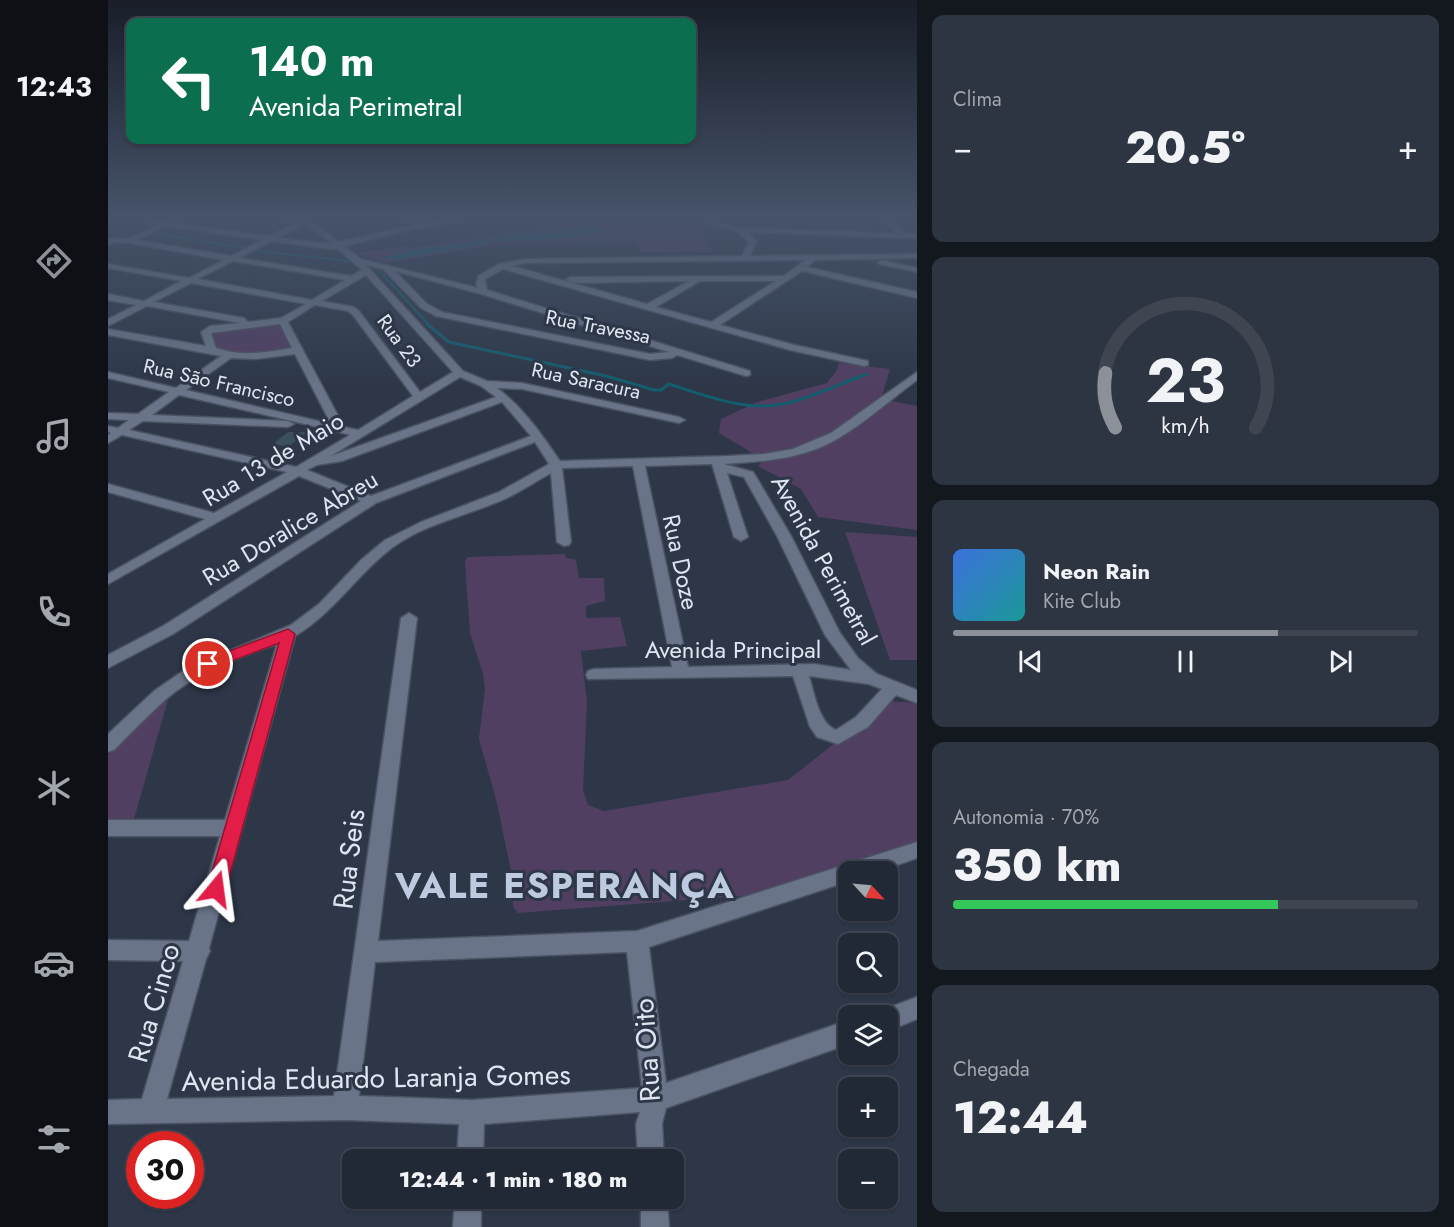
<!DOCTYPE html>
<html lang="pt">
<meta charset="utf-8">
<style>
:root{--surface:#222936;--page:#2e3542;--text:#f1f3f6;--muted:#a2a6ad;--line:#3f4551;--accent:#8c9099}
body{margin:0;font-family:Jost,sans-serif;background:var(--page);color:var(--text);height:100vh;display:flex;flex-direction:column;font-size:22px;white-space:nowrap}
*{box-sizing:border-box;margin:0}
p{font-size:20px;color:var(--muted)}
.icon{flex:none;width:33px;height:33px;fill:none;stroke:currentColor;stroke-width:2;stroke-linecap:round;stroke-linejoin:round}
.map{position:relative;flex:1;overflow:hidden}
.sheet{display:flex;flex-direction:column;gap:15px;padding:15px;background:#13171e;width:537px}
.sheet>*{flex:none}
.hud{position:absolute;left:18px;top:18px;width:570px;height:126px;border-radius:12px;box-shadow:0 2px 4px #0004,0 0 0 2px var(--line);background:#0b6e4f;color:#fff;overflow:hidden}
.needle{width:39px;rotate:116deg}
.buttons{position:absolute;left:730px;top:861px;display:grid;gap:12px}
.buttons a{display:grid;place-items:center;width:60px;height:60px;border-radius:12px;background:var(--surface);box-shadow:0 2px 4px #0004,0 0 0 2px var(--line);font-size:30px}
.speed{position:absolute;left:18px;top:1131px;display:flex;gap:12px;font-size:30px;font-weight:700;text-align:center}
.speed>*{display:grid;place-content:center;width:78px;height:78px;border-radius:50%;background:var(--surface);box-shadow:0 2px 4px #0004,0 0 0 2px var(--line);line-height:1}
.speed .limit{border:9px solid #d22;background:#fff;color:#111}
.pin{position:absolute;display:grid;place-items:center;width:51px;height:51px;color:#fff;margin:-26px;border:3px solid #fff;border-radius:50%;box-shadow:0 2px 6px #0007}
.me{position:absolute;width:66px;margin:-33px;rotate:16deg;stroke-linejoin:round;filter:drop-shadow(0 0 4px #0008)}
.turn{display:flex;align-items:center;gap:21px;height:126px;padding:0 24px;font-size:27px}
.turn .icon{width:78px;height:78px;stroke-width:2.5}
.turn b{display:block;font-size:42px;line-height:51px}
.big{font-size:45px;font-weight:800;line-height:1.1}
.sheet .card{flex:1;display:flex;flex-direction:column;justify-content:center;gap:9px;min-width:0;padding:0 21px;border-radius:12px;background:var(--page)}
.sheet .dial{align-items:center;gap:0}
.dial svg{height:156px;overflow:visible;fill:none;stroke:var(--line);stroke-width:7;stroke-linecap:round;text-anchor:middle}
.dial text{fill:var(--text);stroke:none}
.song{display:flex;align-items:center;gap:18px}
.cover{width:72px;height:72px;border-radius:9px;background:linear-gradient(135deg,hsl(220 70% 55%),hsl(180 70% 35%))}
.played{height:6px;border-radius:3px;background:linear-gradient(90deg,var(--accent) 70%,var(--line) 70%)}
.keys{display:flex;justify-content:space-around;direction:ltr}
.heat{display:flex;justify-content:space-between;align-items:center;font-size:33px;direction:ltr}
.charge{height:9px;border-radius:4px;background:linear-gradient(90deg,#34c759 70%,var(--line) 0)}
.trip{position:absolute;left:234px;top:1149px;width:342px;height:60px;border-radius:12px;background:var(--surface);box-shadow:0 2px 4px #0004,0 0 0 2px var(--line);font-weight:800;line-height:60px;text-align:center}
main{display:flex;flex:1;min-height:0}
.tabs{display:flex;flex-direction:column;width:108px;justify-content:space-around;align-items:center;background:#0e1016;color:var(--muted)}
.tabs .icon{width:42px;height:42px}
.tabs .on{color:var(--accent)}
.tabs b{font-size:27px;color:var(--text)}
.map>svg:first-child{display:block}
.green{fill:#513f62}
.water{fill:#135d6e}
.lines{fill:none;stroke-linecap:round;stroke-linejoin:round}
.stream-far1{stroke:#135d6e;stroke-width:2}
.stream{stroke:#135d6e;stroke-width:3}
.building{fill:#3c4f5d}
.minor-casing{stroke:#4b5261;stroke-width:3}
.minor{fill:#697488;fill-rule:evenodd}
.route{fill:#e11d48;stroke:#92132f;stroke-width:1.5}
.labels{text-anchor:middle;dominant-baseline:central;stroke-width:6;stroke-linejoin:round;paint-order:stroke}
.far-street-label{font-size:20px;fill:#e0e6f1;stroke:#2d3748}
.street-label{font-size:24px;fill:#e0e6f1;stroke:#2d3748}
.near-street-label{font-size:28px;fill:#e0e6f1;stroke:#2d3748}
.near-district-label{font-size:36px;font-weight:bold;letter-spacing:1.5px;fill:#becae0;stroke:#2d3748}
</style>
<main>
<nav class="tabs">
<b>12:43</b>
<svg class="icon on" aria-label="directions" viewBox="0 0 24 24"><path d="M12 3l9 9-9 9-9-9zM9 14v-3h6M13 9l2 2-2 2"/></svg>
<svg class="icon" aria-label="music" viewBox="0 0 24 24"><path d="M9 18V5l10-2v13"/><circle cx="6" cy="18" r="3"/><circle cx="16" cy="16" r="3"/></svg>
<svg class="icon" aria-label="phone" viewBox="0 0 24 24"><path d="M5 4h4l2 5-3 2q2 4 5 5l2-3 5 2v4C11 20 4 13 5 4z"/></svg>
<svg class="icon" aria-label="climate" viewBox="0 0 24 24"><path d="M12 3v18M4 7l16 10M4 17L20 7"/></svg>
<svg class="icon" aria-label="car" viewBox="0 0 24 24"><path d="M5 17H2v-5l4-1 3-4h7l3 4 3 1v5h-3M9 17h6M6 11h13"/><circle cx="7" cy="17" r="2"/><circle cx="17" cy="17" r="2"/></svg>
<svg class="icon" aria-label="filters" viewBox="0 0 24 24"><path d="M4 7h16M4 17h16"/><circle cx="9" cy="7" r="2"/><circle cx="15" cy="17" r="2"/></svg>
</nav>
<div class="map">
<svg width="809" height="1227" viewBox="0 0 809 1227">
<rect width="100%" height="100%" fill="#2d3748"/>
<!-- green -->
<path class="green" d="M 487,216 L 506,216 L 524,223 L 591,223 L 605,252 L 532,252 L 529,243 L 490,241 L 384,245 L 277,263 L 248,253 L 297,246 L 303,248 L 473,222 Z
M 174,324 L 186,347 L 140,356 L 110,350 L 104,332 Z
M 731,363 L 782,369 L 773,399 L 809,406 L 809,530 L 710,517 L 693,489 L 650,466 L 656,460 L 611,433 L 613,419 L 649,402 L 719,383 L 729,370 Z
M 737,532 L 809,537 L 809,660 L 782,660 Z
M 456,554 L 459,558 L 468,560 L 471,578 L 496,578 L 497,601 L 478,606 L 478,618 L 512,617 L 519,646 L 473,651 L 479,702 L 475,790 L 480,805 L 496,811 L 680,780 L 780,701 L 809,703 L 809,846 L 644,895 L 410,913 L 405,907 L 403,871 L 389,803 L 371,739 L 377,689 L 375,674 L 362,633 L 357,562 L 359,557 Z
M 61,696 L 26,819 L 0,820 L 0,755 Z"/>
<!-- water -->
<path class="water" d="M 471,225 L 498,229 C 489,240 405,240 386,242 L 383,238 L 417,233 L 452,233 Z
M 378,240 L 380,243 L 286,260 L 274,258 L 316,248 Z"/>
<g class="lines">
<!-- stream-far1 -->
<path class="stream-far1" d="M 440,233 L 459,230
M 15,236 L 52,234 L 160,252 L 240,261
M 0,244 L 21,231 L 30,215
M 268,267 L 321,325"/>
<!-- stream -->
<path class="stream" d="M 319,324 L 341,342 L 498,376 L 546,390 L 553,390 L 561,384 C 598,396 640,413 680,403 C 707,396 733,383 759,374"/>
</g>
<!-- building -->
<path class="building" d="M 180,432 L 199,432 L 180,447 L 165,444 Z"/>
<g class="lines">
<defs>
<path id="minor" d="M 30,215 C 39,215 45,221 55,221 C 63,221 71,215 80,215 L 66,223 L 161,236 L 187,223 L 143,215 L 193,220 L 190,215 L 197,215 L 231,242 C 283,230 336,215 389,215 L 307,229 L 236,246 L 253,259 L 370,288 L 368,284 L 370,276 L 391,264 L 417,259 L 634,256 L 641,242 L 630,232 L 574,215 L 584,215 L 633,228 L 788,233 L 769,215 L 777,215 L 797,233 L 809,234 L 809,238 L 795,238 L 640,232 L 649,242 L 642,256 L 809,254 L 809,258 L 707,260 L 699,267 L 809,292 L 809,298 L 694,271 L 612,325 L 687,345 L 760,361 L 760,365 L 756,366 L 682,350 L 395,269 L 377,279 L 379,290 L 642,371 L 642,375 L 638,376 L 569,355 L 564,358 L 542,360 L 328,316 L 313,308 L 275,269 L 258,265 L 355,371 L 379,381 L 414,383 L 571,417 L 577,420 L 571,423 L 414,389 L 389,388 C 415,407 434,435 452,461 L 619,456 L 656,454 L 685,449 L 723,433 L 809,372 L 809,380 C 779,402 745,434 711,448 C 681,460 648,462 616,464 L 645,472 L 647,475 L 683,536 L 732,633 L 750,658 L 769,674 L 809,690 L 809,703 L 788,695 L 760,727 L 730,744 L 709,737 L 702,727 L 685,676 L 480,679 L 478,675 L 480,671 L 486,669 L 564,667 L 525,466 L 454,468 L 463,542 L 461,545 L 456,546 L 449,542 L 443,473 C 428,481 414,491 399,498 C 362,515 318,523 285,547 C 249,574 226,613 187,636 L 101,948 L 102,951 L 98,959 L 59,1099 L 226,1096 L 293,618 L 301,613 L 309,618 L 270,941 L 529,931 L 809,842 L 809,858 L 770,872 L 741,872 L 741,881 L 541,947 L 558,1083 L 741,1020 L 741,1044 L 558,1108 L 554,1124 L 556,1160 L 530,1160 L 528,1124 L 532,1112 L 376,1124 L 375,1160 L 349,1160 L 351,1124 L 237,1120 L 0,1124 L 0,1100 L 34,1099 L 75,961 L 0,960 L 0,940 L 81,941 L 112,836 L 0,836 L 0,820 L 117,820 L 169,644 C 130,657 88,673 57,700 C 39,716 23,733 6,750 L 0,752 L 0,734 L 46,691 L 78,669 L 183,625 L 211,604 L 253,560 L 277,540 L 313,522 L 391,492 L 441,464 L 427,442 L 268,503 L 65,634 L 0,668 L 0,655 L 55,626 L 253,501 L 191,476 L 0,584 L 0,574 L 97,519 L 0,492 L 0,484 L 106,513 L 179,472 L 14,435 L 0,443 L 0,435 L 3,433 L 0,432 L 0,426 L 10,428 L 21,420 L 0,419 L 0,413 L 30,414 L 61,392 L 0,378 L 0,372 L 68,388 L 113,356 L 0,335 L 0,329 L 98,346 L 93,332 L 102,326 L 132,323 L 39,306 L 0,326 L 0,319 L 28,305 L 0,300 L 0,294 L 36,301 L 73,281 L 0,268 L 0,264 L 81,278 L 116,260 L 21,243 L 7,242 L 0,245 L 0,240 L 6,238 L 20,239 L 50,225 L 36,222 ZM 198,223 L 224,244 L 170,238 ZM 58,226 L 154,240 L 123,256 L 29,240 ZM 163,241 L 221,249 L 229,248 L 254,270 L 243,276 L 132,258 ZM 697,260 L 676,276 L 462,277 L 458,280 L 462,283 L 581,281 L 539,304 L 404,266 L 417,263 ZM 125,261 L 237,280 L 204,300 L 90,279 ZM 287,271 L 373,294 L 561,352 L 542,354 L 334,312 L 319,304 ZM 258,275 L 345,372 L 312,392 L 251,311 L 246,307 L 214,301 ZM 592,281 L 668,281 L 603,322 L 548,307 ZM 83,283 L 198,304 L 173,318 L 140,322 L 136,318 L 46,302 ZM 207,305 L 240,311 L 245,315 L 305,396 L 250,430 L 236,427 L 180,322 ZM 172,324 L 184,348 C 159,352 133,357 108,348 L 103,333 ZM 187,354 L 223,424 L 78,390 L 123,358 L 148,359 ZM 352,377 L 373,386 L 388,397 L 223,456 ZM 71,395 L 227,431 L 242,435 L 188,467 L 21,430 L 35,421 L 180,427 L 186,424 L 180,421 L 44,415 ZM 394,402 L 423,436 L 263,496 L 199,470 L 209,465 L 234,461 ZM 604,464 L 626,537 L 633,541 L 640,537 L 619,473 L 636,477 L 669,536 L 717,635 L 743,670 L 706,664 L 580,667 L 537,466 ZM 701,676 L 761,684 L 774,689 L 748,717 L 728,730 C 711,724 706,692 701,676 ZM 519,952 L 534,1088 L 364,1100 L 251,1096 L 267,962 Z
M 237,215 L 270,215 L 322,220 L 318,222 L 241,217 Z
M 774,260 L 809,268 L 809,272 L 771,264 L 770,262 Z
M 809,997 L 809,1019 L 780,1031 L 780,1016 L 770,1016 L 772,1011 Z
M 347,1198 L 373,1198 L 373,1227 L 345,1227 Z
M 533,1198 L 559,1198 L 561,1227 L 533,1227 Z"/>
</defs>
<!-- minor casing -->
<use href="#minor" class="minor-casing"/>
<!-- minor -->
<use href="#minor" class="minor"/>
</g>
<!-- sky -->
<linearGradient id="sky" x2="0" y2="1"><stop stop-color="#191e28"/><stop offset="0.56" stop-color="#46536a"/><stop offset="1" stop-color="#46536a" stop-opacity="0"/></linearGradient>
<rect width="809" height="387" fill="url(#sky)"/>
<!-- route -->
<path class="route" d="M 180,629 L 187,634 L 118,889 L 115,895 L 108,898 L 102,895 L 99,889 L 171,643 L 100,670 L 93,664 L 95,661 Z"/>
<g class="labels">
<!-- far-street labels -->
<g class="far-street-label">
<text transform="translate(490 327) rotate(11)">Rua Travessa</text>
<text transform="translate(291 341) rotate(54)">Rua 23</text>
<text transform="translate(478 381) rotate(12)">Rua Saracura</text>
<text transform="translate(111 383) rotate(13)">Rua São Francisco</text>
</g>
<!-- street labels -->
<g class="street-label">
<text transform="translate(165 459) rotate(-31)">Rua 13 de Maio</text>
<text transform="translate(182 528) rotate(-31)">Rua Doralice Abreu</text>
<text transform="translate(716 560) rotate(61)">Avenida Perimetral</text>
<text transform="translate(573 562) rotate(78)">Rua Doze</text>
<text x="625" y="649">Avenida Principal</text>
</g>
<!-- near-street labels -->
<g class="near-street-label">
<text transform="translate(241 859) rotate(-83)">Rua Seis</text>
<text transform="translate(46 1003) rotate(-74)">Rua Cinco</text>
<text transform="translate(539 1050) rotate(-94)">Rua Oito</text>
<text transform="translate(268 1078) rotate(-1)">Avenida Eduardo Laranja Gomes</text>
</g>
<!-- near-district labels -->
<g class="near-district-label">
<text x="457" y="885">VALE ESPERANÇA</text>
</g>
</g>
</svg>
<div class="buttons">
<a><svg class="needle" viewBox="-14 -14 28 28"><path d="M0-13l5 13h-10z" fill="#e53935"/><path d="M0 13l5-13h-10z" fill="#a2a6ad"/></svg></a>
<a><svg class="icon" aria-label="search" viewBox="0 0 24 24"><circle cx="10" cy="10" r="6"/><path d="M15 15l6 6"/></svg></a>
<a><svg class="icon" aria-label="layers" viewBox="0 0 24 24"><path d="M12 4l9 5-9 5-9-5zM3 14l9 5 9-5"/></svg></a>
<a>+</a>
<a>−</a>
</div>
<div class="speed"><div class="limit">30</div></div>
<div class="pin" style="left:100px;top:664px;background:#d93025"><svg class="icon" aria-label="arrive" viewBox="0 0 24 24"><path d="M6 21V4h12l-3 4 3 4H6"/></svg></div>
<svg class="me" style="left:108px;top:889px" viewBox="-20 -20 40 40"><path d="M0-17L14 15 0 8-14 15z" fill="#e11d48" stroke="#fff" stroke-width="4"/></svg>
<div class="trip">12:44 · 1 min · 180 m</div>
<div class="hud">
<div class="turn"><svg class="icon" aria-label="left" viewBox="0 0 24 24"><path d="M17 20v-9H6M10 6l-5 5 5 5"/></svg><div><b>140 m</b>Avenida Perimetral</div></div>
</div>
</div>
<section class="sheet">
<div class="card"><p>Clima</p>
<div class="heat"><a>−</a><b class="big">20.5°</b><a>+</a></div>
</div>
<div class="card dial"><svg viewBox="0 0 100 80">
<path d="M14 69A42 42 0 1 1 86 69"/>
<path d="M14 69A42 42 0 0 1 9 41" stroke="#8c9099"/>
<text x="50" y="56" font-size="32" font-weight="700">23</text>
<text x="50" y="72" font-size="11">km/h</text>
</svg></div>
<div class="card">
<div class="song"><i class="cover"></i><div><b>Neon Rain</b><p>Kite Club</p></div></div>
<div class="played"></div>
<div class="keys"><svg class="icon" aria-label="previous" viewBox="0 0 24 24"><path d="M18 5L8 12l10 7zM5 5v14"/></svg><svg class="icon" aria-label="pause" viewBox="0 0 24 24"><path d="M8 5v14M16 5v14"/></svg><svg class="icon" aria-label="next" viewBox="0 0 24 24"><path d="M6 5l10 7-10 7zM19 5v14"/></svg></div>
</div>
<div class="card"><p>Autonomia · 70%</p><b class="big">350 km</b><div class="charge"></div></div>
<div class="card"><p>Chegada</p><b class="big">12:44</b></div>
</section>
</main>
